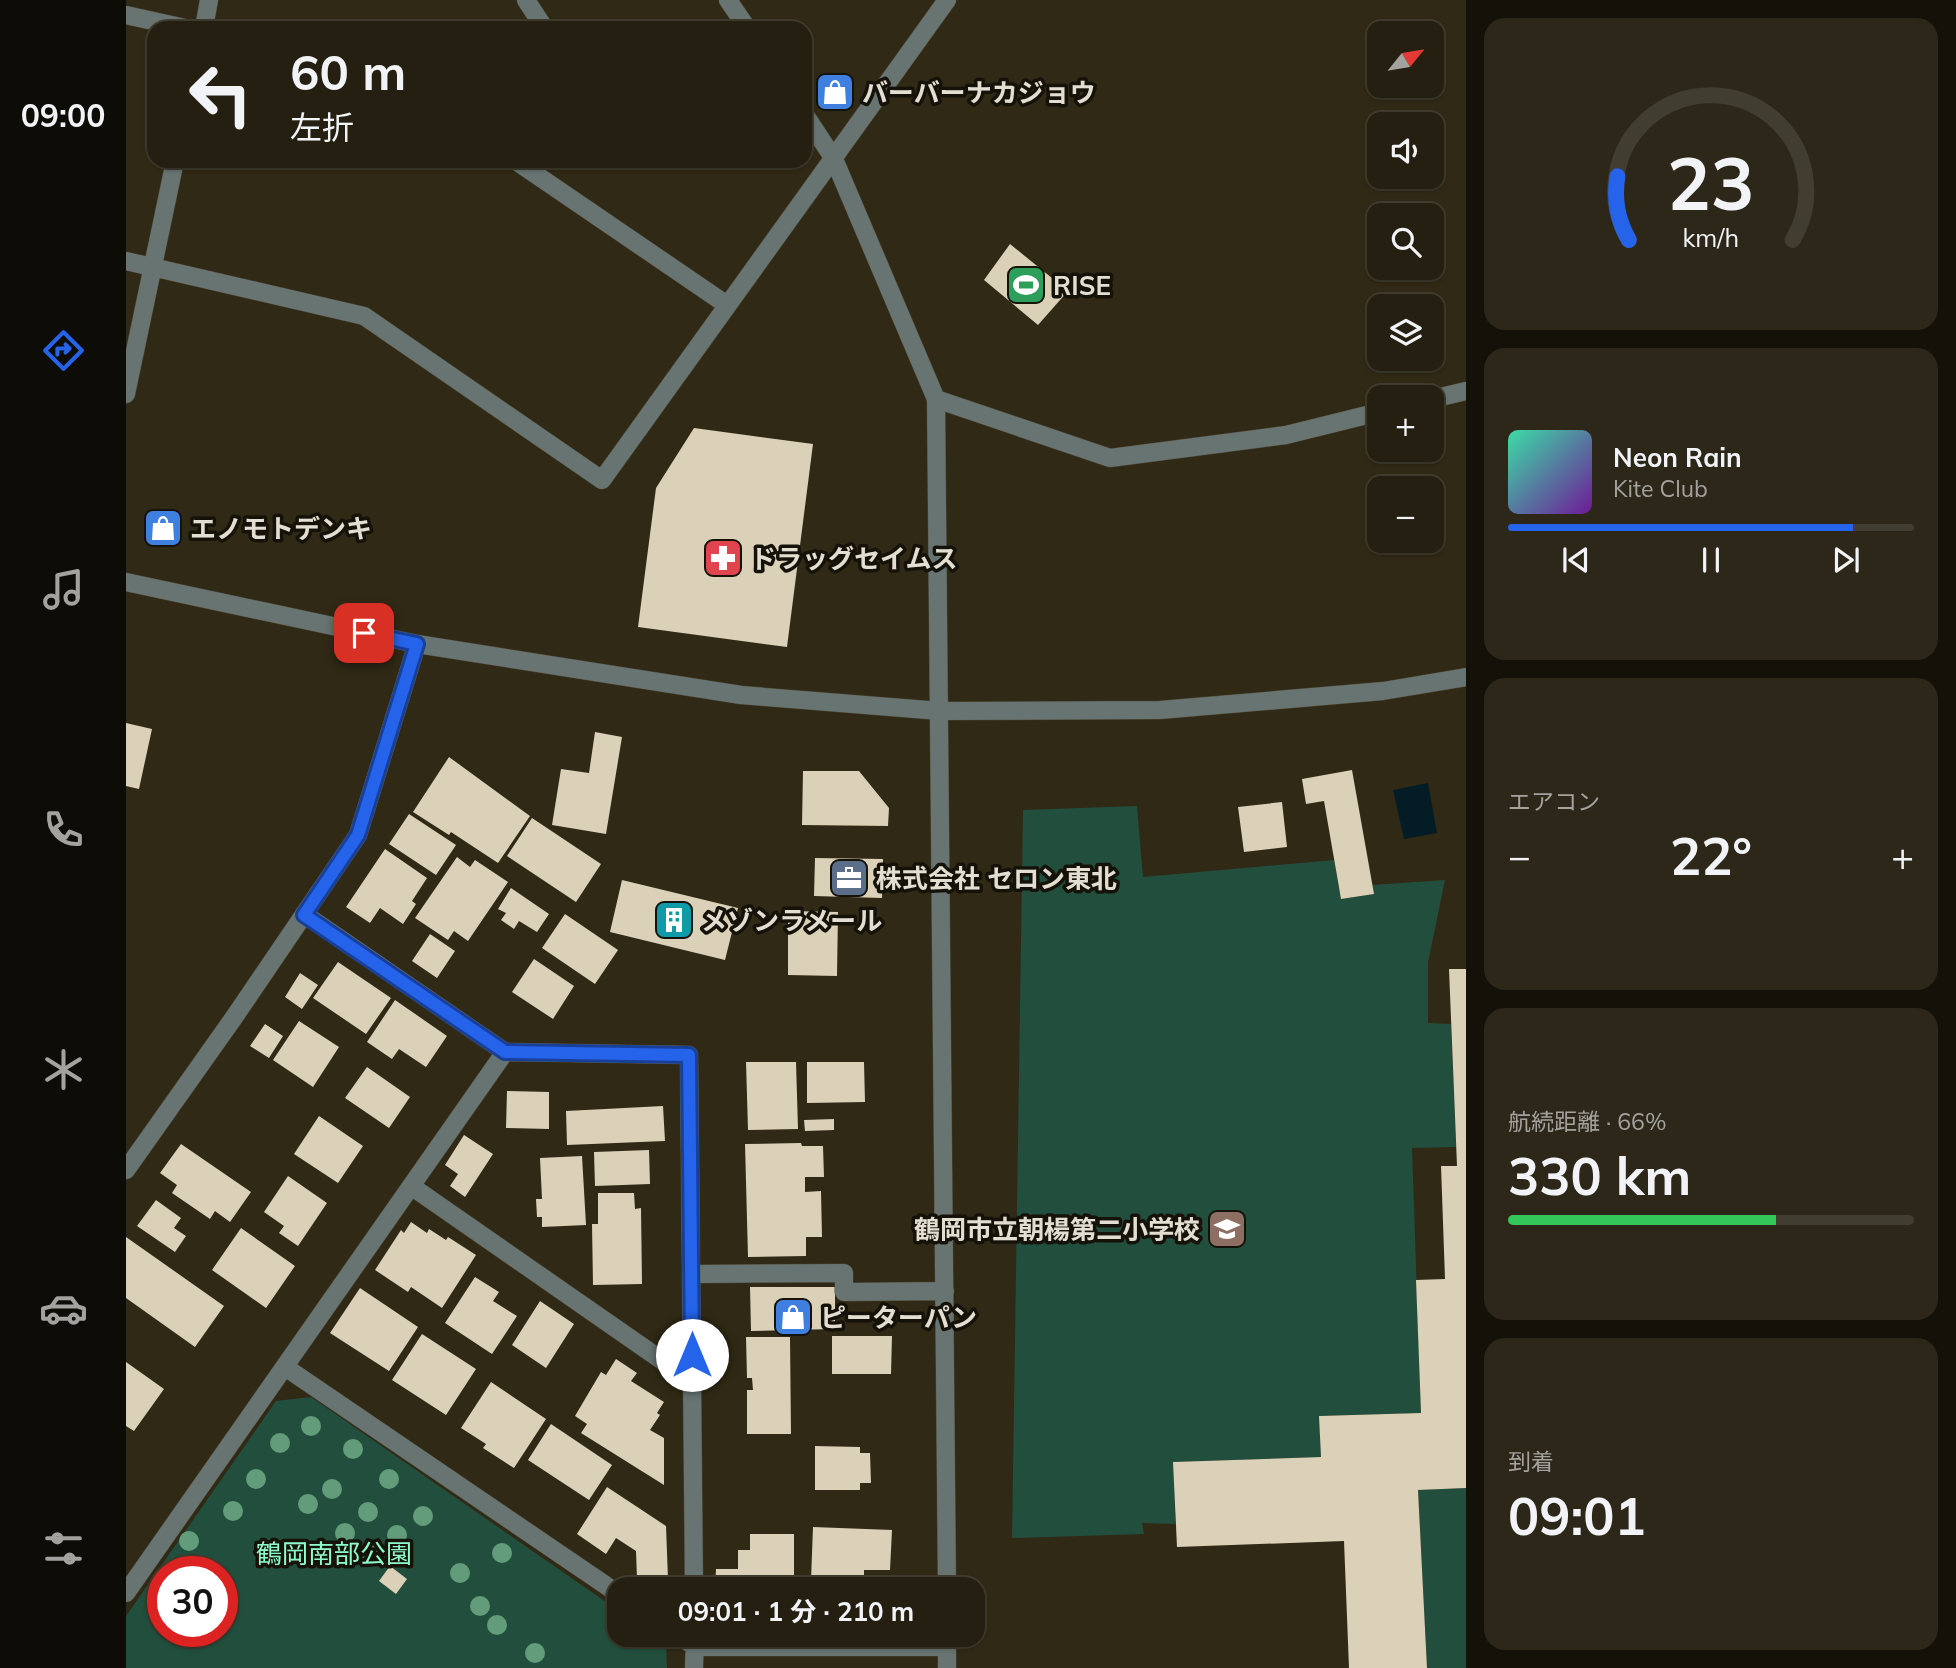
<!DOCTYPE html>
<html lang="ja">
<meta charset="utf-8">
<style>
:root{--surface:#241f10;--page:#2c2719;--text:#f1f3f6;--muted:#a3a29f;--line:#413d30;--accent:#2563eb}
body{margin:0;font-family:Mulish,"Noto Sans JP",sans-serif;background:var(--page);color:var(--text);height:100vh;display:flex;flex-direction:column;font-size:26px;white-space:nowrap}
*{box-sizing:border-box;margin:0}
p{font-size:23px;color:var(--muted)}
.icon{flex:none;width:38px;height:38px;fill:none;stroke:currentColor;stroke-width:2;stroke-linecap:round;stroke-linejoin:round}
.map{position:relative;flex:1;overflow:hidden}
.panel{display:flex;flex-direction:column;gap:18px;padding:18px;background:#141109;width:490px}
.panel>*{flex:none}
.top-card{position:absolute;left:21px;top:21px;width:665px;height:147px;border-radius:21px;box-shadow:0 2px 5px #0004,0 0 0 2px var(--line);background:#241f10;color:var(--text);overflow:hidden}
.needle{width:46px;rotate:60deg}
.controls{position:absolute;left:1241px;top:21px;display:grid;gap:14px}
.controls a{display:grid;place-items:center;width:77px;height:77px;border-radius:14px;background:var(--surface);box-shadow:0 2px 5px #0004,0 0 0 2px var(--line);font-size:35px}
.speed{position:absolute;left:21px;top:1556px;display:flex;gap:14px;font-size:35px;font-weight:700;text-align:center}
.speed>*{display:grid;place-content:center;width:91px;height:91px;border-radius:50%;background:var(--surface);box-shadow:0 2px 5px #0004,0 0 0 2px var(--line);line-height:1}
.speed .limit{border:10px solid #d22;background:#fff;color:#111}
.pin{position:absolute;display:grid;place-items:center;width:60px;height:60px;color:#fff;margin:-30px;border-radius:14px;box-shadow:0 4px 10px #0006}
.me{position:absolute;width:77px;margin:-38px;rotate:0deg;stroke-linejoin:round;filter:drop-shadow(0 0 5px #0008)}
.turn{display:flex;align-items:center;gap:24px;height:147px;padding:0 28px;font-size:32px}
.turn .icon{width:91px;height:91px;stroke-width:2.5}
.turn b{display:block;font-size:49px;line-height:60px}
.big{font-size:52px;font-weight:700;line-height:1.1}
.panel .card{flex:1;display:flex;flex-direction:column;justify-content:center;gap:10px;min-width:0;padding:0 24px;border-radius:21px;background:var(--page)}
.panel .dial{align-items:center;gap:0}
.dial svg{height:182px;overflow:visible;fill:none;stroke:var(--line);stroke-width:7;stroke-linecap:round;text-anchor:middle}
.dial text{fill:var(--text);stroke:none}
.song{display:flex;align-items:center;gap:21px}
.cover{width:84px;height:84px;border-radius:10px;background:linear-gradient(135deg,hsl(160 70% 55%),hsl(280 70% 35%))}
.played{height:7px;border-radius:4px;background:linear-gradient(90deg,var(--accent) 85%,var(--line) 85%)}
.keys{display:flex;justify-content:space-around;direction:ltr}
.heat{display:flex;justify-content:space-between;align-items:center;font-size:38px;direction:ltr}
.charge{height:10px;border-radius:5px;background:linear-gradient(90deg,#34c759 66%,var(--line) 0)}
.trip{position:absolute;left:481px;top:1577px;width:378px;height:70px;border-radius:21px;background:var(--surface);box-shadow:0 2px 5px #0004,0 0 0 2px var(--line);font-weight:700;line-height:70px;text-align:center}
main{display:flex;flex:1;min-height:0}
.tabs{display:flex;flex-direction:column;width:126px;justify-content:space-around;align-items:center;background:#0e0c06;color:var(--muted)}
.tabs .icon{width:49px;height:49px}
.tabs .selected{color:var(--accent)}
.tabs b{font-size:32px;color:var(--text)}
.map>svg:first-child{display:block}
.green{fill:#224f3d;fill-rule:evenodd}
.water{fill:#031c26}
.building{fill:#dad1b8}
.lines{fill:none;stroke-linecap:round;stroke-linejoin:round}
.minor-casing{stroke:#4c4633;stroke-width:19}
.minor{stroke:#677471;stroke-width:18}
.tree{fill:#639c7a}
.route-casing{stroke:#184099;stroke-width:18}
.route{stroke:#2563eb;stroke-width:12}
.labels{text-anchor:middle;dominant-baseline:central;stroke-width:7;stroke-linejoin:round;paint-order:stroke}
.poi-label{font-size:26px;font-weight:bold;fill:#e2ded1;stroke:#151209;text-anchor:start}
.park-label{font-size:26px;fill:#8dfbcc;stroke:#151209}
</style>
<main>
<nav class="tabs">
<b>09:00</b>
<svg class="icon selected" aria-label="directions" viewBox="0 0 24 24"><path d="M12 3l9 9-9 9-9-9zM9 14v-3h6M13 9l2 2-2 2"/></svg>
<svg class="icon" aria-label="music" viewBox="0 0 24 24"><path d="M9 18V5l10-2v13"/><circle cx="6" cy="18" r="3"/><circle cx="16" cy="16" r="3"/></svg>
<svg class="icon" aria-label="phone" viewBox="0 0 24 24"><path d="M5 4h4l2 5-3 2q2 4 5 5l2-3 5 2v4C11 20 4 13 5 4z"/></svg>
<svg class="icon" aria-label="climate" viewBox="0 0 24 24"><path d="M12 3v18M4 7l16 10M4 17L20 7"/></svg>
<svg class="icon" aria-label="car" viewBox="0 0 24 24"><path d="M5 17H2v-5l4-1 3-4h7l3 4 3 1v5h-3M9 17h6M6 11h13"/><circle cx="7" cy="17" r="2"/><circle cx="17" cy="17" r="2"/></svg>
<svg class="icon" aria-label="filters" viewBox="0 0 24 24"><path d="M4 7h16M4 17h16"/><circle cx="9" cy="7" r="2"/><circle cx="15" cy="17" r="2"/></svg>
</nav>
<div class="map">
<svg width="1340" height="1668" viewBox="0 0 1340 1668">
<rect width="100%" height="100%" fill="#302915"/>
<!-- green -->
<path class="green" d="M 1011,806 L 1017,877 L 1208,860 L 1215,899 L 1247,894 L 1246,885 L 1319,880 L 1302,962 L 1302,1023 L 1325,1024 L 1330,1147 L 1286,1148 L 1295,1413 L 1194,1416 L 1195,1457 L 1048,1462 L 1049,1524 L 1016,1523 L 1018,1534 L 886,1538 L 897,810 Z
M 185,1397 L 493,1611 L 494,1634 L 527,1635 L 540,1643 L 541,1668 L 0,1668 L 0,1616 L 150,1401 ZM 37,1572 L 96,1572 L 96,1631 L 37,1631 Z
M 1340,1488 L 1340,1668 L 1301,1668 L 1292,1490 Z"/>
<!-- water -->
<path class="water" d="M 1302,783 L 1311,833 L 1278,839 L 1267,790 Z"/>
<!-- building -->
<path class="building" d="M 884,244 L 942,291 L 912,325 L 858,280 Z
M 568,428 L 687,444 L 661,647 L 512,627 L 530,488 Z
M 0,723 L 26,729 L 13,789 L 0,786 Z
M 469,732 L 496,737 L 480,834 L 426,825 L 435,769 L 463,773 Z
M 323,757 L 404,816 L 372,863 L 325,832 L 323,835 L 287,812 Z
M 1226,770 L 1248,894 L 1215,899 L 1198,801 L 1180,804 L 1176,779 Z
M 677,771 L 733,771 L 763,808 L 762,826 L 676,825 Z
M 1156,802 L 1161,847 L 1118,852 L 1112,807 Z
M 283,814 L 330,845 L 310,875 L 263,844 Z
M 406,818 L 475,864 L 450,902 L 381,856 Z
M 259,849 L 301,878 L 286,901 L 290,904 L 277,924 L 254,908 L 244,923 L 220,907 Z
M 331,857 L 344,867 L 349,860 L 382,882 L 342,941 L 328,931 L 322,940 L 289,918 Z
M 689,858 L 757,859 L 756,898 L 688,896 Z
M 496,880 L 612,908 L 599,960 L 484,932 Z
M 385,888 L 423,914 L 411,932 L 393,921 L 388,929 L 375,920 L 380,913 L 372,909 Z
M 662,911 L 712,912 L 711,976 L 662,975 Z
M 439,914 L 492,950 L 469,984 L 416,948 Z
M 304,934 L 329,951 L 311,978 L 286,961 Z
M 408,959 L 448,986 L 427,1019 L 386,992 Z
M 212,962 L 265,998 L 240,1034 L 187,998 Z
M 1323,969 L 1340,969 L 1340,1488 L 1292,1490 L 1301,1668 L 1223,1668 L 1218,1541 L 1051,1547 L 1047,1462 L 1195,1457 L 1193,1416 L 1295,1413 L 1290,1280 L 1319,1279 L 1315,1166 L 1331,1166 Z
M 174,973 L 192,985 L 176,1009 L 159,997 Z
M 269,1000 L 321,1036 L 300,1067 L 273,1049 L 266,1059 L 241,1042 Z
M 173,1021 L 213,1047 L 187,1087 L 147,1060 Z
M 139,1024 L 157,1036 L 143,1058 L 124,1046 Z
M 620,1062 L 670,1062 L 672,1129 L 622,1130 Z
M 681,1062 L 738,1062 L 739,1102 L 681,1103 Z
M 241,1067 L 284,1097 L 263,1128 L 219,1098 Z
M 381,1091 L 423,1092 L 423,1129 L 380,1128 Z
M 537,1106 L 539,1141 L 441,1145 L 440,1111 Z
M 193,1116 L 237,1146 L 212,1183 L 168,1154 Z
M 708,1119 L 708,1130 L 679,1131 L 678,1120 Z
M 338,1135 L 367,1154 L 339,1197 L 324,1186 L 332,1174 L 319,1165 Z
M 675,1143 L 676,1146 L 697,1146 L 698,1177 L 679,1177 L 679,1192 L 695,1191 L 696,1237 L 680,1237 L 680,1256 L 622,1257 L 619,1144 Z
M 55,1144 L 125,1192 L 104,1222 L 89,1211 L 84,1219 L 46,1193 L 51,1185 L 34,1173 Z
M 523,1150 L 524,1184 L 469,1186 L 468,1152 Z
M 456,1156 L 460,1225 L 416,1227 L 416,1217 L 411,1217 L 410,1199 L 416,1199 L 414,1158 Z
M 162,1176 L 201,1203 L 172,1246 L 153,1233 L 158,1226 L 138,1212 Z
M 472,1193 L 508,1193 L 509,1209 L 515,1208 L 516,1284 L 467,1285 L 466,1224 L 472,1224 Z
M 30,1200 L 55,1218 L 48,1228 L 60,1236 L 49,1252 L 11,1226 Z
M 285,1222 L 301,1233 L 303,1229 L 320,1240 L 322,1237 L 350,1255 L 316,1308 L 285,1287 L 282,1292 L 249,1270 L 275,1230 L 278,1233 Z
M 115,1228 L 169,1266 L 140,1308 L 86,1270 Z
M 0,1237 L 98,1306 L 69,1347 L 0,1298 Z
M 349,1277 L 373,1292 L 367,1301 L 391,1316 L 366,1354 L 319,1323 Z
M 624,1287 L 709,1287 L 709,1329 L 625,1331 Z
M 234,1288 L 292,1327 L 263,1371 L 204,1333 Z
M 414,1301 L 448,1324 L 420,1368 L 386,1345 Z
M 296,1334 L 350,1369 L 320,1415 L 266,1380 Z
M 706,1336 L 766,1336 L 765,1374 L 706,1374 Z
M 620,1337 L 664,1337 L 665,1434 L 621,1434 L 621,1390 L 627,1390 L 626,1378 L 621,1378 Z
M 490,1359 L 511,1373 L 505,1381 L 538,1402 L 531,1413 L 534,1415 L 524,1430 L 538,1438 L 538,1485 L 455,1433 L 461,1424 L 449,1416 L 475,1372 L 480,1375 Z
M 0,1362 L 38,1389 L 8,1431 L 0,1426 Z
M 365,1382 L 420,1419 L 388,1468 L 357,1448 L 360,1444 L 335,1428 Z
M 425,1424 L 486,1465 L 463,1500 L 402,1460 Z
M 689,1446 L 734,1447 L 734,1453 L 744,1453 L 745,1483 L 734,1483 L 734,1490 L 689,1490 Z
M 481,1487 L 540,1526 L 542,1579 L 511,1579 L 510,1551 L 490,1538 L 480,1554 L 451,1534 Z
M 687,1527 L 766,1530 L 764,1570 L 738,1570 L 738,1581 L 685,1580 Z
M 624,1534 L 668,1534 L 668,1589 L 589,1589 L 590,1569 L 612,1569 L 612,1550 L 624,1550 Z
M 264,1566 L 281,1579 L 270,1594 L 253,1581 Z"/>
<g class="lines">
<defs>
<path id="minor" d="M 400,0 L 417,26 L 416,28
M 602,0 L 621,28
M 0,15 L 59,28
M 78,28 L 83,0
M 679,115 L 708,159 L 810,399 L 821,1589
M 390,161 L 601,305
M 0,261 L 238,316 L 476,480 L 821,0
M 0,394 L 49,161
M 810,399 L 984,458 L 1160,435 L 1253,412
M 1306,399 L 1340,391
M 0,582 L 291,644 L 615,695 L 814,711 L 1034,710 L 1257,691 L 1340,677
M 178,914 L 379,1052 L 563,1055 L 568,1589
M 0,1170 L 109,1016 L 232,835 L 291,644
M 285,1186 L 567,1382
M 566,1274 L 718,1273 L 718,1292 L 819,1291
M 159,1367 L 494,1595
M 0,1593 L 379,1052
M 551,1634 L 569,1647 L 821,1647
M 821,1634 L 821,1668
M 568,1668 L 569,1637"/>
</defs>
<!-- minor casing -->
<use href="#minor" class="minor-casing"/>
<!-- minor -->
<use href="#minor" class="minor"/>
</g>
<!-- trees -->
<g class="tree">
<circle cx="185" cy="1426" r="10"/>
<circle cx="154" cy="1443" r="10"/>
<circle cx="227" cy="1449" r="10"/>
<circle cx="130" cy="1479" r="10"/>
<circle cx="263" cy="1479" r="10"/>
<circle cx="206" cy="1489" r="10"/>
<circle cx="182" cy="1504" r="10"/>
<circle cx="107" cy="1511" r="10"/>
<circle cx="242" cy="1512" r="10"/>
<circle cx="297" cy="1516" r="10"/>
<circle cx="219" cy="1533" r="10"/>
<circle cx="271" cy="1535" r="10"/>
<circle cx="63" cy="1541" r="10"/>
<circle cx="376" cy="1553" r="10"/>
<circle cx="247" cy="1555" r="10"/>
<circle cx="334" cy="1573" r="10"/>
<circle cx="354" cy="1606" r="10"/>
<circle cx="371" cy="1625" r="10"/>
<circle cx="409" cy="1653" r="10"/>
</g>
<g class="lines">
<defs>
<path id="route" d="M 238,633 L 291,644 L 232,835 L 178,915 L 379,1052 L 563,1055 L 566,1355"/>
</defs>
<!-- route casing -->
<use href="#route" class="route-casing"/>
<!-- route -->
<use href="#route" class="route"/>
</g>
<!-- icons -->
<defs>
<symbol id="shop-square" viewBox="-11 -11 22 22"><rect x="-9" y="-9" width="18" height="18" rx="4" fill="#3f7fe0" stroke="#151209"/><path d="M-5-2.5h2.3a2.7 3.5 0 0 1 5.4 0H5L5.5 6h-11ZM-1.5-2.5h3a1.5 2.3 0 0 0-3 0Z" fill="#fff"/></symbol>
<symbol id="stadium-square" viewBox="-11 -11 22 22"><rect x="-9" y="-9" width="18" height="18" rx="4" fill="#2e9e5b" stroke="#151209"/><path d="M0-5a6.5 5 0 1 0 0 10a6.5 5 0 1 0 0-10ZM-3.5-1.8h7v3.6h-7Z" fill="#fff"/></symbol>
<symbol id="pharmacy-square" viewBox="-11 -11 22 22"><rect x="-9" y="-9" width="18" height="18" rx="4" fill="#e0444e" stroke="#151209"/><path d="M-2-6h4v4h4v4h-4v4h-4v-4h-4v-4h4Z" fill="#fff"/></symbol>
<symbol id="office-square" viewBox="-11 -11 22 22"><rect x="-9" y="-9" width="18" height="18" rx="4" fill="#5c6f8a" stroke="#151209"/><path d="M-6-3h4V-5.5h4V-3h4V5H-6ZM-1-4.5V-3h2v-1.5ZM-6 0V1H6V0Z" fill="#fff"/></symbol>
<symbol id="building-square" viewBox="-11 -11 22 22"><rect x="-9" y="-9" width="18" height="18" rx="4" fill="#0f9aa8" stroke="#151209"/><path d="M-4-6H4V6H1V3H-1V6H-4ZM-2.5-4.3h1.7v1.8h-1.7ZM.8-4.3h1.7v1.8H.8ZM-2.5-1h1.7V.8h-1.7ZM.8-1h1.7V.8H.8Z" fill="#fff"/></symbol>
<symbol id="school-square" viewBox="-11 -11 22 22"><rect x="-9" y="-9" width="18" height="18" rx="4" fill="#8d6e63" stroke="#151209"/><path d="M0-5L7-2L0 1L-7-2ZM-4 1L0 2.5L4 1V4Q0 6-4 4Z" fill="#fff"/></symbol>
</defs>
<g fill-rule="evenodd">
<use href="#shop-square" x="687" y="70" width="44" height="44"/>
<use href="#stadium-square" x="878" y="263" width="44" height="44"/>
<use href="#shop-square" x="15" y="506" width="44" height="44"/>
<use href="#pharmacy-square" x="575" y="536" width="44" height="44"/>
<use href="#office-square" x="701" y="856" width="44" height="44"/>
<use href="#building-square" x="526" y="898" width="44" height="44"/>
<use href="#school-square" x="1079" y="1207" width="44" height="44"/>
<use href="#shop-square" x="645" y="1295" width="44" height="44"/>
</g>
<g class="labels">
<!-- poi labels -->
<g class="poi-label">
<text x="736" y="92">バーバーナカジョウ</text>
<text x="927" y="285">RISE</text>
<text x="64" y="528">エノモトデンキ</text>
<text x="624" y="558">ドラッグセイムス</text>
<text x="750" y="878">株式会社 セロン東北</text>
<text x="575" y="920">メゾンラメール</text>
<text x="1074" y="1229" text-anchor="end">鶴岡市立朝楊第二小学校</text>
<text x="694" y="1317">ピーターパン</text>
</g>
<!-- park labels -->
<g class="park-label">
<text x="208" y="1553">鶴岡南部公園</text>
</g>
</g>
</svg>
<div class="controls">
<a><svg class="needle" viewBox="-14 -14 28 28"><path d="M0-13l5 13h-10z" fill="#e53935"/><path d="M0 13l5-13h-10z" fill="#a3a29f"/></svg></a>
<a><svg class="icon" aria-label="sound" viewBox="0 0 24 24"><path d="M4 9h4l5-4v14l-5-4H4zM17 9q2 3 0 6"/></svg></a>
<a><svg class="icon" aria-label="search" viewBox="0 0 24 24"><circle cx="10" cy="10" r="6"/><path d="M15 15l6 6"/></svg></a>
<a><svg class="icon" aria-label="layers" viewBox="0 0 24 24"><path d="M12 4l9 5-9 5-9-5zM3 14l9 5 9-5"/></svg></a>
<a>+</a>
<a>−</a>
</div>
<div class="speed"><div class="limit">30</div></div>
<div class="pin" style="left:238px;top:633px;background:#d93025"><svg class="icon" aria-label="arrive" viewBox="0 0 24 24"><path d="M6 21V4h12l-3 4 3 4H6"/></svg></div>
<svg class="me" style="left:566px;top:1355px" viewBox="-20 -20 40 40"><circle r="19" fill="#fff"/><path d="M0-13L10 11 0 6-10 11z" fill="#2563eb"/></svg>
<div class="trip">09:01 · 1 分 · 210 m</div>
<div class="top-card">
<div class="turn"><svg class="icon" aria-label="left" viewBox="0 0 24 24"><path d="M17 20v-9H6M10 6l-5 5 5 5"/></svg><div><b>60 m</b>左折</div></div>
</div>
</div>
<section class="panel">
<div class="card dial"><svg viewBox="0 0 100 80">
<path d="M14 69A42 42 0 1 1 86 69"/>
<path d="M14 69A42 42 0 0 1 9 41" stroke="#2563eb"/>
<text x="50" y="56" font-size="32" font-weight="700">23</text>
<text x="50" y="72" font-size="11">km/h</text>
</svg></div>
<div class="card">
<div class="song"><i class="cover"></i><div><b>Neon Rain</b><p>Kite Club</p></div></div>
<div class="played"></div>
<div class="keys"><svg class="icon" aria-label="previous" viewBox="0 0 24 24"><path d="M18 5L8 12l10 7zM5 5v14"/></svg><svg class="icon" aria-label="pause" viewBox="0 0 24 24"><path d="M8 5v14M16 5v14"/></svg><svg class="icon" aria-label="next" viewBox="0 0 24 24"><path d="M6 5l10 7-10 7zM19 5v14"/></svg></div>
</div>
<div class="card"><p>エアコン</p>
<div class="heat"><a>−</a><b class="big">22°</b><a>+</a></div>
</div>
<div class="card"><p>航続距離 · 66%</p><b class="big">330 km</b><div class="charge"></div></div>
<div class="card"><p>到着</p><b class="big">09:01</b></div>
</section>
</main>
